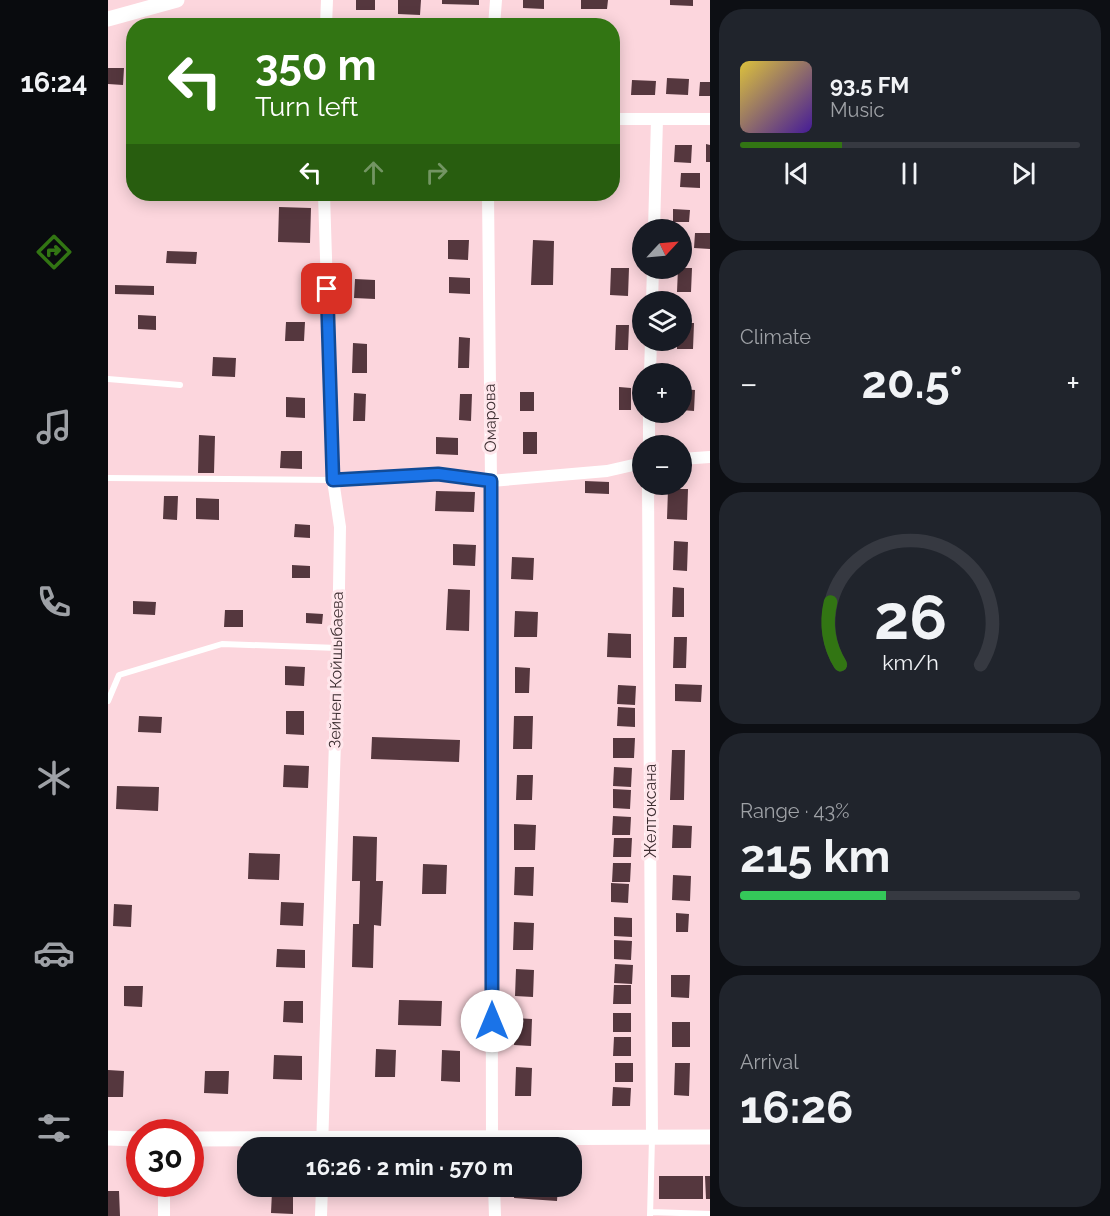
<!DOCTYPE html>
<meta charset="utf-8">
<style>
:root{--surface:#171b24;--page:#20242c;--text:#f1f3f6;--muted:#9ea1a6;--line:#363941;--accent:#327513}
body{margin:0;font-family:Raleway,sans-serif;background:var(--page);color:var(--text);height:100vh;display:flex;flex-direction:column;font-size:22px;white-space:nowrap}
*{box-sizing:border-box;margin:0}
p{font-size:20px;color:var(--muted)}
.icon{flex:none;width:33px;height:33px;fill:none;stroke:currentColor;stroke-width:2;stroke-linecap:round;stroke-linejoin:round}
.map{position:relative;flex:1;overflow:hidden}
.sheet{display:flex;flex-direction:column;gap:9px;padding:9px;background:#0d0f14;width:400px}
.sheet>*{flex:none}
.banner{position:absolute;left:18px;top:18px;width:494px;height:183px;border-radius:24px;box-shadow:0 3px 15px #0003;background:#327513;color:#fff;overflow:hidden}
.needle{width:39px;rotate:64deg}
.controls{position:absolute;left:524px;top:219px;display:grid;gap:12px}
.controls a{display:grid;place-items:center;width:60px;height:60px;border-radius:50%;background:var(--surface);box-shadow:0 3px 15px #0003;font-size:30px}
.speed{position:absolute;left:18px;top:1119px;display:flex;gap:12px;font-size:30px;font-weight:700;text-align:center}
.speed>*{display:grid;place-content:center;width:78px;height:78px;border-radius:50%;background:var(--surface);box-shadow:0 3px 15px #0003;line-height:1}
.speed .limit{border:9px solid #d22;background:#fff;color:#111}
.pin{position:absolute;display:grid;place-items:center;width:51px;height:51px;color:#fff;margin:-26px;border-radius:12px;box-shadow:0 3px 9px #0006}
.me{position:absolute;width:66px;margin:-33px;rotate:0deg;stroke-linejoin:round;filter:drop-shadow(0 0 4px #0008)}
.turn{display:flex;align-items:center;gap:21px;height:126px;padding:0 30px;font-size:27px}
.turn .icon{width:78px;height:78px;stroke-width:2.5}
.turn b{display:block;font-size:42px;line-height:51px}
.lanes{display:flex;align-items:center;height:57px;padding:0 30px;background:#0003;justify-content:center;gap:30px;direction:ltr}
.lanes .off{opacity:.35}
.big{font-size:45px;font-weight:700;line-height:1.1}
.sheet .widget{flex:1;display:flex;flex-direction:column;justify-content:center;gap:9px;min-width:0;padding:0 21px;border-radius:24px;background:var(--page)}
.sheet .dial{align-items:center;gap:0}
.dial svg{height:156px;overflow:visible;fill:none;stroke:var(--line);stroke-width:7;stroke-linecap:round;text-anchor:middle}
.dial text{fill:var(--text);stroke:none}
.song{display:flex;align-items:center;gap:18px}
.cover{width:72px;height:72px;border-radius:9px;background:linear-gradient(135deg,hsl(50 70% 55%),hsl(260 70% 35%))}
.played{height:6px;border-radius:3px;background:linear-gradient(90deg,var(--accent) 30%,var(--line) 30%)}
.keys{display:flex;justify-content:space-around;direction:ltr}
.heat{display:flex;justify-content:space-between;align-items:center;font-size:33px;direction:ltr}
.charge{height:9px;border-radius:4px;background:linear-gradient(90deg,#34c759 43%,var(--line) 0)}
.trip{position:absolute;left:129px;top:1137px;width:345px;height:60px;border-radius:24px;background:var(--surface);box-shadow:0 3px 15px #0003;font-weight:700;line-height:60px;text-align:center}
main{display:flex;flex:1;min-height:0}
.menu{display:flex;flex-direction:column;width:108px;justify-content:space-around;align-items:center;background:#090b0e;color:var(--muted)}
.menu .icon{width:42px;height:42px}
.menu .current{color:var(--accent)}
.menu b{font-size:27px;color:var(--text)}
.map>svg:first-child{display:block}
.building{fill:#55373e}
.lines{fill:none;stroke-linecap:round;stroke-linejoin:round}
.service{stroke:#fff;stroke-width:6}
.minor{stroke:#fff;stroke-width:12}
.tertiary{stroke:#fff;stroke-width:15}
.route-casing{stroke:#114b97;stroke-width:15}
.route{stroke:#1a73e8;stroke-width:10}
.labels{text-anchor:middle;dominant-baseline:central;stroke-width:6;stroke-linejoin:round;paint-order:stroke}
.street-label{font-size:16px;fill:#3d2e31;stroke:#ffe7ec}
</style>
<main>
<nav class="menu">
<b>16:24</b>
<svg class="icon current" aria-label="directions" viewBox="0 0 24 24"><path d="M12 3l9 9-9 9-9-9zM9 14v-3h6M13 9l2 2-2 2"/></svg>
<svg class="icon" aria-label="music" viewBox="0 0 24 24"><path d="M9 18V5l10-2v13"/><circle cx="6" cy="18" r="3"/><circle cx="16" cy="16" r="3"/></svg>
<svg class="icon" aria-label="phone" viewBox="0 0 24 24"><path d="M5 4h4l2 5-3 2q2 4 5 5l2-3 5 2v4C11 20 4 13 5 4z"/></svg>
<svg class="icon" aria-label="climate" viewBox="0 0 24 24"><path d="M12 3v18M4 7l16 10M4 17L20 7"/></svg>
<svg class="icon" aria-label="car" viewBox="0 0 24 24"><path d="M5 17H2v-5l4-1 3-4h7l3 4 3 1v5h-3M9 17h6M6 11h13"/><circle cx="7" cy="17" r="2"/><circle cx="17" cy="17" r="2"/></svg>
<svg class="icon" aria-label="filters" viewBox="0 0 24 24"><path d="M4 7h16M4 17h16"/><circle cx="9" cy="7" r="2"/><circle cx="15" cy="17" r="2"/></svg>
</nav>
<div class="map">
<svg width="602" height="1216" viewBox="0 0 602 1216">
<rect width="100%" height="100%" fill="#fcd6dd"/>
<!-- building -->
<path class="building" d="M 248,0 L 267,0 L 267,10 L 248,10 Z
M 290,0 L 313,0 L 312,15 L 290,14 Z
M 334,0 L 371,0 L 371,5 L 334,4 Z
M 415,0 L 436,0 L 436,9 L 415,8 Z
M 473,0 L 500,0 L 499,9 L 473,9 Z
M 562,0 L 585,0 L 585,6 L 562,5 Z
M 0,68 L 16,68 L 15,85 L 0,84 Z
M 559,78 L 581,79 L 580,95 L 558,94 Z
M 524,80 L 548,81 L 547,95 L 523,95 Z
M 592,82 L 602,82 L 602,96 L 591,96 Z
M 598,144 L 602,145 L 602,162 L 598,162 Z
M 567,145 L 584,145 L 583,163 L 566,162 Z
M 573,173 L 592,173 L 592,188 L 572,187 Z
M 171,207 L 203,208 L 202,243 L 170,242 Z
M 565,209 L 582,210 L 581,222 L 565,222 Z
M 587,233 L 602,233 L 602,249 L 586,248 Z
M 340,240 L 361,240 L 360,260 L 340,259 Z
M 425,240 L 446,241 L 445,285 L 423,285 Z
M 59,251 L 89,252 L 88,264 L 58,263 Z
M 503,268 L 521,268 L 520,296 L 502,295 Z
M 570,268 L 584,268 L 583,292 L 569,292 Z
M 341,277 L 362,278 L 362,294 L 341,293 Z
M 247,279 L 267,280 L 267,299 L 246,298 Z
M 7,285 L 46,286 L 46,295 L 7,294 Z
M 30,315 L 48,316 L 48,330 L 30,329 Z
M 178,322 L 197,322 L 196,341 L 177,341 Z
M 573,323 L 586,323 L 585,349 L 569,349 L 569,340 L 573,340 Z
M 508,325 L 521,325 L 520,350 L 507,350 Z
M 351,337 L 362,338 L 361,368 L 350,368 Z
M 245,343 L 259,344 L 259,373 L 244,373 Z
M 105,357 L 128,358 L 127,377 L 104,376 Z
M 511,387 L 523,388 L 523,410 L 511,410 Z
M 573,389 L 587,390 L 586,411 L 573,410 Z
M 412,392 L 426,392 L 426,411 L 412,411 Z
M 246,393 L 258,394 L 257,421 L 245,421 Z
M 352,394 L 364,394 L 363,421 L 351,420 Z
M 178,397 L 197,398 L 197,418 L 178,417 Z
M 415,432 L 429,432 L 429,454 L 415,454 Z
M 91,435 L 107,436 L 106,473 L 90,473 Z
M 328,437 L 350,438 L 350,455 L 328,454 Z
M 173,451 L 194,451 L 194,469 L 172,468 Z
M 477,481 L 501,482 L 501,494 L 477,493 Z
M 560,489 L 580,489 L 579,520 L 559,519 Z
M 328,491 L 367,492 L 366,512 L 327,511 Z
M 56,496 L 70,496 L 69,520 L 55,519 Z
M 88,498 L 111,499 L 111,520 L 88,519 Z
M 187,524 L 202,525 L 202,538 L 186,537 Z
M 566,541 L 580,542 L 579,571 L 565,570 Z
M 345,544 L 368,545 L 367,566 L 345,565 Z
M 404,557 L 426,558 L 425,580 L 403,579 Z
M 184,565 L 202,566 L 202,578 L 184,578 Z
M 565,587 L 576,588 L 576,617 L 564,617 Z
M 340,589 L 362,590 L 361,631 L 338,630 Z
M 25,601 L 48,602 L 47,615 L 25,614 Z
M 117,610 L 135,610 L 135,627 L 116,627 Z
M 407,611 L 430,612 L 429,637 L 406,637 Z
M 198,613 L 215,614 L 214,624 L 198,623 Z
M 500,633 L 523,634 L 523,658 L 499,657 Z
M 566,637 L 579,637 L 578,668 L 565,668 Z
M 177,666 L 197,667 L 196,686 L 177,685 Z
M 407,667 L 422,668 L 421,693 L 407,693 Z
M 567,684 L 594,685 L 593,702 L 567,701 Z
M 510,685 L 528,686 L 527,705 L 509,704 Z
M 510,707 L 527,708 L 527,727 L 509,726 Z
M 178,711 L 196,711 L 196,735 L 178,734 Z
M 31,716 L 54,717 L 53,733 L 30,732 Z
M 406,716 L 425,716 L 424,749 L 405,749 Z
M 264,737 L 352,740 L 351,762 L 263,759 Z
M 505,738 L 527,738 L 526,758 L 505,758 Z
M 564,750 L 577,750 L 576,800 L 562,800 Z
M 176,765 L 201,766 L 200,788 L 175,787 Z
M 506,767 L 524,768 L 523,787 L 505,786 Z
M 409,775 L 425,775 L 424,800 L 408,800 Z
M 9,786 L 51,787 L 50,811 L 8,809 Z
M 505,789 L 523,790 L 522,809 L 505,808 Z
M 505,816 L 523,817 L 522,835 L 504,835 Z
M 406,824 L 428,825 L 427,850 L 406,850 Z
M 565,825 L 584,826 L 583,848 L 564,848 Z
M 245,836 L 269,837 L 268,881 L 275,881 L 273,926 L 266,925 L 265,968 L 244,967 L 245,924 L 251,924 L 252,881 L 244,881 Z
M 506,838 L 524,838 L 523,857 L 505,857 Z
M 141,853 L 172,854 L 171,880 L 140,879 Z
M 505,863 L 523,863 L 522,882 L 504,882 Z
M 315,864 L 339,865 L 338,894 L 314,894 Z
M 407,867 L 426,867 L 425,896 L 406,895 Z
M 565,875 L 583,876 L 582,901 L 564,900 Z
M 503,883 L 521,884 L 520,903 L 503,902 Z
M 173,902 L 196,903 L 195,926 L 172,925 Z
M 6,904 L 24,905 L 23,927 L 5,926 Z
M 568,913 L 581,914 L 580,932 L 568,932 Z
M 506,917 L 524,918 L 524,937 L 506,936 Z
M 406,922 L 426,923 L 425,950 L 405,950 Z
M 506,940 L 524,941 L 523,960 L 506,959 Z
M 169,949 L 197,950 L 197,968 L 168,967 Z
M 507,964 L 525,965 L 524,984 L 506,983 Z
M 408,969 L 426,970 L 425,997 L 407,996 Z
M 563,975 L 582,975 L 581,998 L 563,997 Z
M 506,985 L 523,985 L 523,1004 L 505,1004 Z
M 16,986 L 35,986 L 34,1007 L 16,1006 Z
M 291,1000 L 334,1001 L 333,1026 L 290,1025 Z
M 176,1001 L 195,1001 L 195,1023 L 175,1022 Z
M 505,1013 L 523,1013 L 523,1032 L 505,1032 Z
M 407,1018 L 424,1019 L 423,1046 L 406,1045 Z
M 564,1022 L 582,1022 L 582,1047 L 564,1047 Z
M 506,1037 L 523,1037 L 523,1056 L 505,1056 Z
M 268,1049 L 288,1050 L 287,1077 L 267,1077 Z
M 334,1050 L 352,1051 L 352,1082 L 333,1081 Z
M 166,1055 L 194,1056 L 194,1080 L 165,1079 Z
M 507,1063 L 525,1063 L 525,1082 L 507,1082 Z
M 567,1063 L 582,1063 L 581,1096 L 566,1095 Z
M 408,1067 L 424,1068 L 423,1096 L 407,1096 Z
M 0,1070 L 16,1071 L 15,1097 L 0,1097 Z
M 97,1071 L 121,1071 L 120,1094 L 96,1093 Z
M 505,1087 L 523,1088 L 522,1106 L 504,1106 Z
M 551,1176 L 595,1176 L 595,1199 L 551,1199 Z
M 597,1176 L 602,1176 L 602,1199 L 598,1199 Z
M 266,1186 L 291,1186 L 291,1194 L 266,1194 Z
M 407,1186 L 450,1186 L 449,1201 L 406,1198 Z
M 0,1191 L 11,1191 L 12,1216 L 0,1216 Z
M 164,1191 L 185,1192 L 185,1214 L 163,1213 Z"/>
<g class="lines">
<!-- service -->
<path class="service" d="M 0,379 L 72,385
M 0,478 L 225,480
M 0,701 L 11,675 L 114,644 L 230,648
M 543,1212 L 602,1214
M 542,1216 L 544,1138"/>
<!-- minor -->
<path class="minor" d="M 218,26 L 219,0
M 386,26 L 388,0
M 504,119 L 602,119
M 380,194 L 383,481 L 384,1148
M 546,230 L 549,119
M 544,302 L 545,268
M 542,374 L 543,340
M 541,446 L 541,412
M 573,459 L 602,457
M 225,480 L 330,474 L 383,481 L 499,471 L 534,463
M 540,484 L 544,1138
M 214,1148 L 230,648 L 232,527 L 225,480 L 216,194
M 386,1186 L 387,1216
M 56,1216 L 56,1184
M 213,1216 L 214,1186"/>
<!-- tertiary -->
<path class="tertiary" d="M 0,19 L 69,0
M 0,1138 L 32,1139
M 82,1139 L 602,1137"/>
</g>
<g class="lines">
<defs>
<path id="route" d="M 219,289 L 225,480 L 330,474 L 383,481 L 384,1021"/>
</defs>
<!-- route casing -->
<use href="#route" class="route-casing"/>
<!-- route -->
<use href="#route" class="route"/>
</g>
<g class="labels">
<!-- street labels -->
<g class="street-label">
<text transform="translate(382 418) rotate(-91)">Омарова</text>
<text transform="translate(228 670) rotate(-89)">Зейнеп Койшыбаева</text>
<text transform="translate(542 811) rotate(-90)">Желтоксана</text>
</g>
</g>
</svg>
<div class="controls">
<a><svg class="needle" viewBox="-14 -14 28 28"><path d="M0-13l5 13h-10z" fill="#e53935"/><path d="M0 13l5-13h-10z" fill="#9ea1a6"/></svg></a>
<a><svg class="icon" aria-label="layers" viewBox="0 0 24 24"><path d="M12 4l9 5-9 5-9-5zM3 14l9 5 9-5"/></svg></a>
<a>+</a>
<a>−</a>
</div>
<div class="speed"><div class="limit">30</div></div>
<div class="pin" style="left:219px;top:289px;background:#d93025"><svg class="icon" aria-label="arrive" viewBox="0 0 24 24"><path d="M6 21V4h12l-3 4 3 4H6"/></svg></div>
<svg class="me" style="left:384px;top:1021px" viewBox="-20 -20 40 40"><circle r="19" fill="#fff"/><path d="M0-13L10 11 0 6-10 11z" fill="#1a73e8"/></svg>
<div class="trip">16:26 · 2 min · 570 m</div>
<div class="banner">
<div class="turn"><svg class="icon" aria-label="left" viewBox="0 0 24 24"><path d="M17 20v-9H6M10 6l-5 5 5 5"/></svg><div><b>350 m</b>Turn left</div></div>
<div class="lanes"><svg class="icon" aria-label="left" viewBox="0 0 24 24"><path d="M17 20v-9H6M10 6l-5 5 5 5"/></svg><svg class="icon off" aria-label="ahead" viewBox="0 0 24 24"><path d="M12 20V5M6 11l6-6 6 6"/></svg><svg class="icon off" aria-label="right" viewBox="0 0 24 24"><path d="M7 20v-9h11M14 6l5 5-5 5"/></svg></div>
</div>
</div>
<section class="sheet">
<div class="widget">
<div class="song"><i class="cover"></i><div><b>93.5 FM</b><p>Music</p></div></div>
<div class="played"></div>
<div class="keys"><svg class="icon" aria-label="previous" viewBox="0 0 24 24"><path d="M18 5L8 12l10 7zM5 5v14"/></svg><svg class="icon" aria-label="pause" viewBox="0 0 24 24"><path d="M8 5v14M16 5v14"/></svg><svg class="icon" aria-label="next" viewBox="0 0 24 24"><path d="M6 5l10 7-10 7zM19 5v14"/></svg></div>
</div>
<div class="widget"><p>Climate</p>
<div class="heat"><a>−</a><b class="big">20.5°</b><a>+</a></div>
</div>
<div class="widget dial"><svg viewBox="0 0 100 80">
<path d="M14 69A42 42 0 1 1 86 69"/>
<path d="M14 69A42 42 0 0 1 9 37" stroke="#327513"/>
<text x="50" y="56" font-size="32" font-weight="700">26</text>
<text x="50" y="72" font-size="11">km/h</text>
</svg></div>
<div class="widget"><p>Range · 43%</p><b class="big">215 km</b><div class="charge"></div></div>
<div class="widget"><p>Arrival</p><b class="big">16:26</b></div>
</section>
</main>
